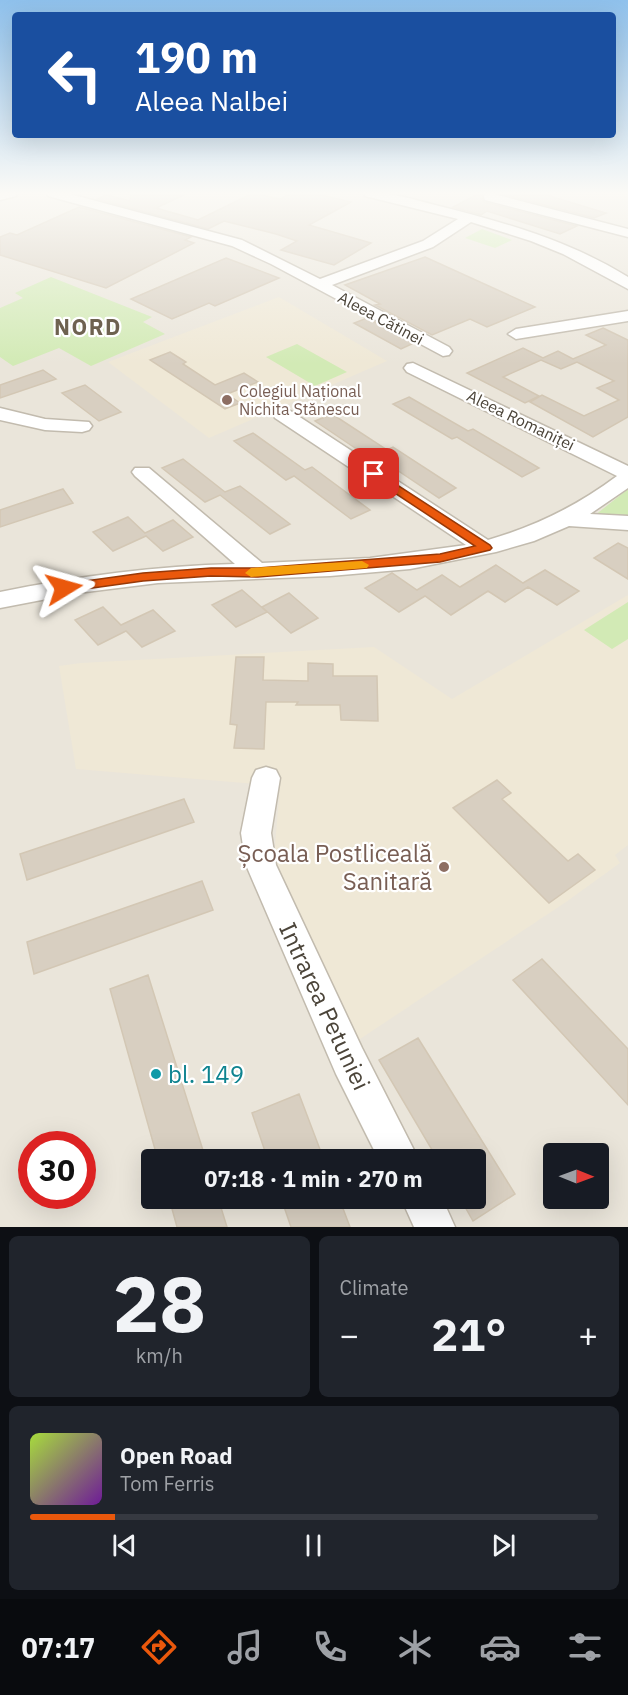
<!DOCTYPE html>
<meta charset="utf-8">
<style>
:root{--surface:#171b24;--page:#20242c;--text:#f1f3f6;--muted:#9ea1a6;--line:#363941;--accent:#ea580c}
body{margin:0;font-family:"IBM Plex Sans",sans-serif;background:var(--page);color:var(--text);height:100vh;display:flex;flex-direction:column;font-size:22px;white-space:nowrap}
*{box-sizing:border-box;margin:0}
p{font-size:20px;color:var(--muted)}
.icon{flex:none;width:33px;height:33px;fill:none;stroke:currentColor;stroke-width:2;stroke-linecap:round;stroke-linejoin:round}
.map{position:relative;height:1227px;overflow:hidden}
.panel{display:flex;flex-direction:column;gap:9px;padding:9px;background:#0d0f14;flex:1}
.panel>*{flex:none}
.top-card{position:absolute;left:12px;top:12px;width:604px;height:126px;border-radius:6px;box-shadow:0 6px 24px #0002;background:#1a4fa0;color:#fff;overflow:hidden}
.needle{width:39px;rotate:91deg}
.tools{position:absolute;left:543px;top:1143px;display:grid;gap:12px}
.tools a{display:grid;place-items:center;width:66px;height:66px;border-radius:6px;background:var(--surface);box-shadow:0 6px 24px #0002;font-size:30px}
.speed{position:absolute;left:18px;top:1131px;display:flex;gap:12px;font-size:30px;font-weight:700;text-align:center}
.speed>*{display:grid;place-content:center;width:78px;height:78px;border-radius:50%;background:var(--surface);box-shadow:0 6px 24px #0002;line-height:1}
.speed .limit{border:9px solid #d22;background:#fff;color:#111}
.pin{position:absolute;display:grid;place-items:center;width:51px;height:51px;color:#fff;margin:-26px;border-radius:12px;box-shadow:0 3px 9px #0006}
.me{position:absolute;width:66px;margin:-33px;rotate:82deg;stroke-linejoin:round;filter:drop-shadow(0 0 4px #0008)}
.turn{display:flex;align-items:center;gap:21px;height:126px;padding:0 24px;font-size:27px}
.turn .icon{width:78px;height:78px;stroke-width:2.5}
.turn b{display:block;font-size:42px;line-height:51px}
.big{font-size:45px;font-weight:700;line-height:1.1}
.panel .widget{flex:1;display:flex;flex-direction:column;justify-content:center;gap:9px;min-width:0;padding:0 21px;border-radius:9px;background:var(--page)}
.panel .dial{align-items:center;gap:0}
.dial b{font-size:78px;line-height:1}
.song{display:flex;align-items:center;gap:18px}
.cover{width:72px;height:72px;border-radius:9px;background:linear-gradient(135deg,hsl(80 70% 55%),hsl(280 70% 35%))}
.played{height:6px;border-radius:3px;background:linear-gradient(90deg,var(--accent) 15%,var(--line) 15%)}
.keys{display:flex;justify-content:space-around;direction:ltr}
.heat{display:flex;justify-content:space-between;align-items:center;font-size:33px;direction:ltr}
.panel .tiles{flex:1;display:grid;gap:9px;grid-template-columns:1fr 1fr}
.widget:last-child{grid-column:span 2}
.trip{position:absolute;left:141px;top:1149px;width:345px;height:60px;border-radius:6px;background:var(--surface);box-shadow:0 6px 24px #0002;font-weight:700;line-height:60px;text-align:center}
.tabs{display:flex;height:96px;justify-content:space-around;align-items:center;background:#090b0e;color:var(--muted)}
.tabs .icon{width:42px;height:42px}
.tabs .current{color:var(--accent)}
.tabs b{font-size:27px;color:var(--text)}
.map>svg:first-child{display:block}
.residential{fill:#eae5da;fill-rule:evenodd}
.education{fill:#efe8d6}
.green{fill:#d2eab5}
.building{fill:#d8cfc1;stroke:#d3c7b4;stroke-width:1.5}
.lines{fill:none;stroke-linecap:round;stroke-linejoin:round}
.minor-casing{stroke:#c2bbae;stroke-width:3}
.minor{fill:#fff;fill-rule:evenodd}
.route{fill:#ea580c;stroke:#983908;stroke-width:1.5}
.slow{fill:#f59e0b}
.education-dot{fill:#8d6e63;stroke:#fff;stroke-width:2}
.culture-dot{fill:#0f9aa8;stroke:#fff;stroke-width:2}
.labels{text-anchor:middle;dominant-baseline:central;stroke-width:4.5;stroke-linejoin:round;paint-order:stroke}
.far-street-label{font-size:16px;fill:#4b4439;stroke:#fff}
.far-education-label{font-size:16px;fill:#785e54;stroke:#fff;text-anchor:start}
.far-district-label{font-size:22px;font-weight:bold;letter-spacing:1.5px;fill:#6e6250;stroke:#fff}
.near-education-label{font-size:24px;fill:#785e54;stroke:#fff;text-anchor:end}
.near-street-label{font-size:24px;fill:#4b4439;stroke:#fff}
.near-culture-label{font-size:24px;fill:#0d838f;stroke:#fff;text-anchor:start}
</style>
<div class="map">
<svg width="628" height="1227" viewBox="0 0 628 1227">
<rect width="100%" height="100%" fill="#f6f3ec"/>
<!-- residential -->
<path class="residential" d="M 0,193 L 628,193 L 628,1227 L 0,1227 ZM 32,1144 L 82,1144 L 82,1196 L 32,1196 ZM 554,1154 L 598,1154 L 598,1198 L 554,1198 ZM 152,1160 L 476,1160 L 476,1198 L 152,1198 Z"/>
<!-- education -->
<path class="education" d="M 279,297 L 387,361 L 209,438 L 108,362 Z
M 628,595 L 628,845 L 615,855 L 620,863 L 566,902 L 357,1041 L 273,870 L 280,786 L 76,769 L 59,666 L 81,663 L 374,647 L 452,699 Z"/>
<!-- green -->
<path class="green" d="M 482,229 L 512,240 L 495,248 L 465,238 Z
M 51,277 L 152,317 L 143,322 L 165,334 L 91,366 L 59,348 L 13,366 L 0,357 L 0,308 L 23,298 L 15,293 Z
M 297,344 L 347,372 L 315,386 L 266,357 Z
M 628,489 L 628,518 L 594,516 Z
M 628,602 L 628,639 L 612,649 L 584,630 Z"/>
<!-- building -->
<path class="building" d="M 131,193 L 188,193 L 156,208 L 198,220 L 253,193 L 280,199 L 292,193 L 313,193 L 351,202 L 309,225 L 371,243 L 334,265 L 281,250 L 297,241 L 276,234 L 224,221 L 208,229 L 97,199 L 107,195 L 130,201 Z
M 480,193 L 484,193 L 482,198 L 484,202 L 577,226 L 560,234 L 487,211 L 481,215 L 453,207 Z
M 498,193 L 540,193 L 606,213 L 594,218 Z
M 79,207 L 191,237 L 185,240 L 194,243 L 106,288 L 0,255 L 0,237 L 10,233 L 17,235 Z
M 425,257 L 535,307 L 487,327 L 470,319 L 432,335 L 375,305 L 380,304 L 345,285 Z
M 226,258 L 279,278 L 215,306 L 209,303 L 172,319 L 131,299 Z
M 367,318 L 414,343 L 401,349 L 354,323 Z
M 603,328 L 628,340 L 628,417 L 593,437 L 530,402 L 542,395 L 584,416 L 619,400 L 597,388 L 614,381 L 577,362 L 561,369 L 541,360 L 503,377 L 539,396 L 525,403 L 467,373 L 523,348 L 543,358 L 558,351 L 573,359 L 606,345 L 586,335 Z
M 170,352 L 186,362 L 183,364 L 215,385 L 244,373 L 258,382 L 227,394 L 240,403 L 225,409 L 150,360 Z
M 43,370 L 56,379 L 0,398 L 0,385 Z
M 85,385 L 121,412 L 99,421 L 62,393 Z
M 409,397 L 468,431 L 473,429 L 539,468 L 522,477 L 457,437 L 452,439 L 393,404 Z
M 332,414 L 387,450 L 393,447 L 456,488 L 439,498 L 376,456 L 370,458 L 315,421 Z
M 253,433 L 305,470 L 312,467 L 370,510 L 351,519 L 294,476 L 286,480 L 234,441 Z
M 183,459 L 225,492 L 240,486 L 290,524 L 270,534 L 220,495 L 205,502 L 162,468 Z
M 63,489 L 73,503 L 0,527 L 0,510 Z
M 128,517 L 145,533 L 173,520 L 193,537 L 163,551 L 146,536 L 113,551 L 93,532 Z
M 618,543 L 628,548 L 628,579 L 594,558 Z
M 496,565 L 523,583 L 545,570 L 579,591 L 557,605 L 528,587 L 505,602 L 488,591 L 451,615 L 425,596 L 399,612 L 365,588 L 392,573 L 417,590 L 442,575 L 460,587 Z
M 242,590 L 267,612 L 236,627 L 212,605 Z
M 289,593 L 318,618 L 291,633 L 262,607 Z
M 103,607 L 121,625 L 153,610 L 175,631 L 142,647 L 126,631 L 98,645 L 75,620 Z
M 236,657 L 264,657 L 263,680 L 308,681 L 308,663 L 333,664 L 333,676 L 377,676 L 378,721 L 341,720 L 340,705 L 296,705 L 298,702 L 266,702 L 264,749 L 234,748 L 237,725 L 230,724 Z
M 497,780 L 511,793 L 502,799 L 568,861 L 578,854 L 595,870 L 549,903 L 453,808 Z
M 184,799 L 194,822 L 27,880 L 20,854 Z
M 202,881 L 213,910 L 34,974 L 27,942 Z
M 542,959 L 628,1049 L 628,1105 L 513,980 Z
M 148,975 L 206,1160 L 158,1160 L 110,989 Z
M 418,1038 L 515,1194 L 473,1221 L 460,1198 L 476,1198 L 476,1160 L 438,1160 L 379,1060 Z
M 299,1094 L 324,1160 L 268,1160 L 252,1113 Z
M 169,1198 L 218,1198 L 227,1227 L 177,1227 Z
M 281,1198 L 339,1198 L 350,1227 L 291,1227 Z"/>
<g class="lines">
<defs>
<path id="minor" d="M 0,193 L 17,193 L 16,196 L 0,200 Z
M 47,193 L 66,193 L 242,240 L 320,279 L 423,241 L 458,219 L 365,196 L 364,193 C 388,191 412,199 435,205 C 503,222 568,240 628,277 L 628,289 L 563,254 L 531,241 L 471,222 L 433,247 L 332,285 L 449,347 L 452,351 L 449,355 L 443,356 L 271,264 L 232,246 L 48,196 Z
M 490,193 L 628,229 L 628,237 L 485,200 L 484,197 L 485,194 Z
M 628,311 L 628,321 L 516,339 L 508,334 L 516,329 Z
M 413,363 L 628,466 L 628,488 L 590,514 L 628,516 L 628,530 L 569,526 L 534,541 L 496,552 L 410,569 L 330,576 L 158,583 L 78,593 L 0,608 L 0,592 C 78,576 156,566 235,564 L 135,476 L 132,472 L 135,468 L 149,468 L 262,563 L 370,558 L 466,545 L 275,418 L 273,414 L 275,410 L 289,410 L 488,540 C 536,526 577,506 617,476 L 407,372 L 404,368 L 407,364 Z
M 0,408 L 45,419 L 89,422 L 92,426 L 89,430 L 82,432 L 45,430 L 0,420 Z
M 266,767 L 276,770 L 280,778 L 271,833 L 276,865 L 362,1048 L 419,1160 L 379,1160 L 336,1074 L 246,865 L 241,833 L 252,778 L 256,770 Z
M 401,1198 L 442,1198 L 455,1227 L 414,1227 Z"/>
</defs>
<!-- minor casing -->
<use href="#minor" class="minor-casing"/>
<!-- minor -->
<use href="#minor" class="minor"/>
</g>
<!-- sky -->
<linearGradient id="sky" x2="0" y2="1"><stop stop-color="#8fc1ec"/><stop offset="0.53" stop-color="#fbfaf6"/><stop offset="1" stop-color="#fbfaf6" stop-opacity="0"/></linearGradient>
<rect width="628" height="364" fill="url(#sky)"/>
<!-- route -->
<path class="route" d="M 374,470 L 490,545 L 492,548 L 490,550 L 440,562 L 258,577 L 211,576 L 143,581 L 64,592 L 58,588 L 64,584 L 143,573 L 211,568 L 258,568 L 440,554 L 475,546 L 369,476 L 369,471 Z"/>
<!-- slow -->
<path class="slow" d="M 362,561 L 369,565 L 367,568 L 251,577 L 245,573 L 251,568 Z"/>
<!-- markers -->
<g class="education-dot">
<circle cx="227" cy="400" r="6"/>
<circle cx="444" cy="867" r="6"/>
</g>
<circle class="culture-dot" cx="156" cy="1074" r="6"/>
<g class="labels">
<!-- far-street labels -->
<g class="far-street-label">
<text transform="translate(381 318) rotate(28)">Aleea Cătinei</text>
<text transform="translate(521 420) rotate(26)">Aleea Romaniței</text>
</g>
<!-- far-education labels -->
<g class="far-education-label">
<text x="239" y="391">Colegiul Național<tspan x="239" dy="18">Nichita Stănescu</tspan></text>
</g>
<!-- far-district labels -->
<g class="far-district-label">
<text x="88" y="326">NORD</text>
</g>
<!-- near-education labels -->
<g class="near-education-label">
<text x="432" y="853">Școala Postliceală<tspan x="432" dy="28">Sanitară</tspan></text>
</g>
<!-- near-street labels -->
<g class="near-street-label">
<text transform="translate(325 1006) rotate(65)">Intrarea Petuniei</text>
</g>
<!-- near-culture labels -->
<g class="near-culture-label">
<text x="168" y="1074">bl. 149</text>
</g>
</g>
</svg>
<div class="tools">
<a><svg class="needle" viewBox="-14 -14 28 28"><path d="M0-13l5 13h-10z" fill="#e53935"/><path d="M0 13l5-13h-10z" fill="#9ea1a6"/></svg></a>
</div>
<div class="speed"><div class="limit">30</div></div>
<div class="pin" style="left:374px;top:474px;background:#d93025"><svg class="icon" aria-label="arrive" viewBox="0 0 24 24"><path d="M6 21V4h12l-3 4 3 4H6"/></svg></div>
<svg class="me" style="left:64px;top:588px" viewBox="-20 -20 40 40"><path d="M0-17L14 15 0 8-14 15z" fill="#ea580c" stroke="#fff" stroke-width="4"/></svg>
<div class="trip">07:18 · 1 min · 270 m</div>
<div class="top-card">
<div class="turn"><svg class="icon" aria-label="left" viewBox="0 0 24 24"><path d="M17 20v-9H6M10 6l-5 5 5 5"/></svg><div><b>190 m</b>Aleea Nalbei</div></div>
</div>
</div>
<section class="panel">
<div class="tiles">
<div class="widget dial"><b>28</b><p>km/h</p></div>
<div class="widget"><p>Climate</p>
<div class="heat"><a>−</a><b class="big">21°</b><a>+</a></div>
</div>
<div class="widget">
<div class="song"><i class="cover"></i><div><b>Open Road</b><p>Tom Ferris</p></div></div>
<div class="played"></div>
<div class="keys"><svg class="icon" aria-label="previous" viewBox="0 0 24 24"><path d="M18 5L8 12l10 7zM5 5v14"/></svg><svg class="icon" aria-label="pause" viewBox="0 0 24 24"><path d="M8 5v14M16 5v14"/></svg><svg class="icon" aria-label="next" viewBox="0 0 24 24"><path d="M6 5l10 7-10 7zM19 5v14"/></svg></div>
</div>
</div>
</section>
<nav class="tabs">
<b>07:17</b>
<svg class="icon current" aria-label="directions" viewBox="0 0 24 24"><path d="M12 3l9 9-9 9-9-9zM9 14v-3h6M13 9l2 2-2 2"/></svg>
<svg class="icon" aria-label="music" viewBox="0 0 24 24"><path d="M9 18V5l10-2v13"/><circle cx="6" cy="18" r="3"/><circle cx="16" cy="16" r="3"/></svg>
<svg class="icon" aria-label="phone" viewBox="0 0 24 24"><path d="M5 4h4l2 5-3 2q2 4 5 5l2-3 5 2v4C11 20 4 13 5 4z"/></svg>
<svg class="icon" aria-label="climate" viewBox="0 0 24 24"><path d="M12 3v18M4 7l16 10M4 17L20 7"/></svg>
<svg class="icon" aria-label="car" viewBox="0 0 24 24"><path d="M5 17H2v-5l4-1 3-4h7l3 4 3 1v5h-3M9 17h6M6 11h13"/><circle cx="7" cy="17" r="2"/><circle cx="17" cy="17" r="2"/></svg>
<svg class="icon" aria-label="filters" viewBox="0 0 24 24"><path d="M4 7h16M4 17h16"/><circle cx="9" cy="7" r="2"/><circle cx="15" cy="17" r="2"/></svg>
</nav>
